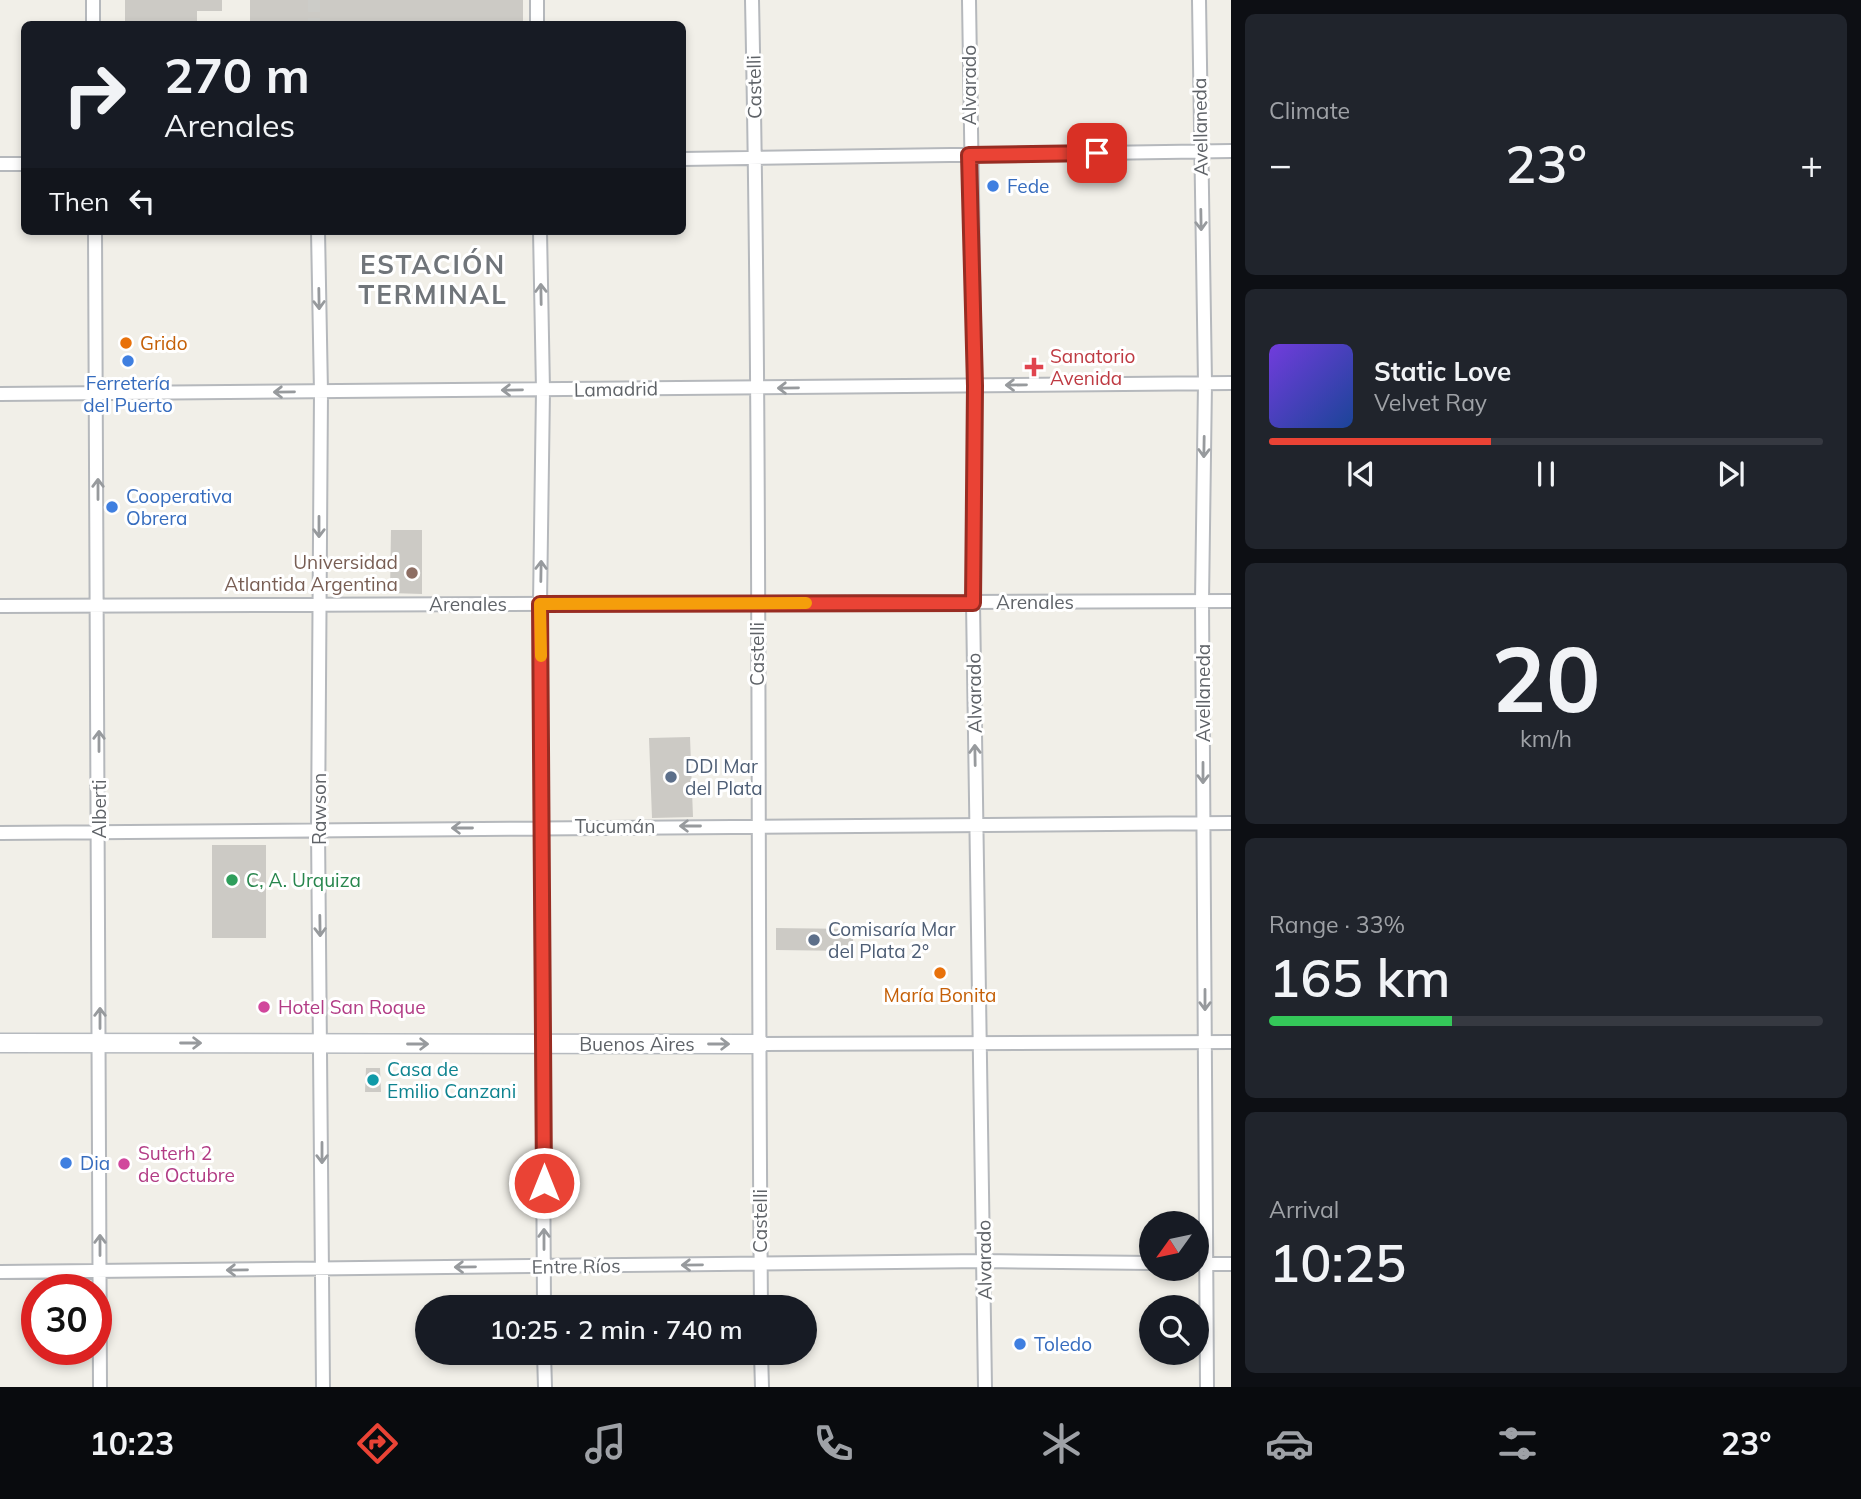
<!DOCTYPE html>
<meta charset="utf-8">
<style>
:root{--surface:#171b24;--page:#20242c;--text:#f1f3f6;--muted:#9ea1a6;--line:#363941;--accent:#ea4335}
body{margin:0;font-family:Mulish,sans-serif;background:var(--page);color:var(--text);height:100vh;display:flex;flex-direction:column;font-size:26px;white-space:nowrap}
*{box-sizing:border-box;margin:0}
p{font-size:23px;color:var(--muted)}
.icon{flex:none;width:38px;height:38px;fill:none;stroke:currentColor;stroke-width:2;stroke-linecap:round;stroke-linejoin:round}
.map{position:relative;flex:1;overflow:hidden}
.drawer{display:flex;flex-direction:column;gap:14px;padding:14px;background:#0d0f14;width:630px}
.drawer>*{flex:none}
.banner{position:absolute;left:21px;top:21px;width:665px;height:214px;border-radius:10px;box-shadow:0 4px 10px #0003;background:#171b24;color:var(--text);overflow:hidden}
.needle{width:46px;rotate:237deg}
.controls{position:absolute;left:1139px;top:1211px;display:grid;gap:14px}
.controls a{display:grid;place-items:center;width:70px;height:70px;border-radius:50%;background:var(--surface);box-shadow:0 4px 10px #0003;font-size:35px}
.speed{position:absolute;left:21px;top:1274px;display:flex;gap:14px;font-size:35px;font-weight:700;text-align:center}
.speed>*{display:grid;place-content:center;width:91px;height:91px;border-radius:50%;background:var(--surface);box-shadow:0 4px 10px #0003;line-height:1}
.speed .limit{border:10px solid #d22;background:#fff;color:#111}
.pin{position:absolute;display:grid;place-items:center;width:60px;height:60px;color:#fff;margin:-30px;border-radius:14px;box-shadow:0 4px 10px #0006}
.me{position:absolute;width:77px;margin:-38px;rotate:0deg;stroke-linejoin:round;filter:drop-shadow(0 0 5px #0008)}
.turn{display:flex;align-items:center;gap:24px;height:147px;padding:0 28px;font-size:32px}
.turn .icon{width:91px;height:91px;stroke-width:2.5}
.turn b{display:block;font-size:49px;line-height:60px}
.then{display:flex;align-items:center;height:66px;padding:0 28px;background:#0003;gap:14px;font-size:26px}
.big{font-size:52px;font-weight:600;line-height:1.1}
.drawer .card{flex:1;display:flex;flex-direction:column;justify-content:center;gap:10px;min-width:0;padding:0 24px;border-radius:10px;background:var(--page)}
.drawer .dial{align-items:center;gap:0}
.dial b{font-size:91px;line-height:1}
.song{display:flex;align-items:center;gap:21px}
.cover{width:84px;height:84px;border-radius:10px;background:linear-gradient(135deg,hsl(260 70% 55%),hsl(220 70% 35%))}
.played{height:7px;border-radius:4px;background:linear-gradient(90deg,var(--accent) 40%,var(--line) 40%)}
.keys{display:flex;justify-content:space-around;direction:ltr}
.heat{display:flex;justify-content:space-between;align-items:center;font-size:38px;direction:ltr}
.charge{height:10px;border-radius:5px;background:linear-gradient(90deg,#34c759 33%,var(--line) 0)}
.trip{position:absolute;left:415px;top:1295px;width:402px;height:70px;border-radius:35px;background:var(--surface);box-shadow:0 4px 10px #0003;font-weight:600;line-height:70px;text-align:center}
.tabs{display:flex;height:112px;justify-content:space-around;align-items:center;background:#090b0e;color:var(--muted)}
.tabs .icon{width:49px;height:49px}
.tabs .on{color:var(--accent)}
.tabs b{font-size:32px;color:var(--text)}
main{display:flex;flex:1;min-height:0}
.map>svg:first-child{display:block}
.building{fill:#cccac5}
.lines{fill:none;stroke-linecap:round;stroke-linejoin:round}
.street-tunnel{stroke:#ccccc8;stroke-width:12;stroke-dasharray:12 6;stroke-linecap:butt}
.street-casing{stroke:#b5b8bc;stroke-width:16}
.secondary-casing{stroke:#b6babf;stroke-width:21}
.street{stroke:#fff;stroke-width:12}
.secondary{stroke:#fff;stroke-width:18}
.oneway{stroke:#979a9d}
.route-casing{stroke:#982c22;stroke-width:18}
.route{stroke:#ea4335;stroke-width:12}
.slow{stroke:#f59e0b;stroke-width:12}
.shop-dot{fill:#3f7fe0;stroke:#fff;stroke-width:2.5}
.food-dot{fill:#e8710a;stroke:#fff;stroke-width:2.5}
.health-dot{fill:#e0444e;stroke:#fff;stroke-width:2.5}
.education-dot{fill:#8d6e63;stroke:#fff;stroke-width:2.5}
.service-dot{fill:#5c6f8a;stroke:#fff;stroke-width:2.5}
.leisure-dot{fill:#2e9e5b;stroke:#fff;stroke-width:2.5}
.hotel-dot{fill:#d1479c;stroke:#fff;stroke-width:2.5}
.culture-dot{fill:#0f9aa8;stroke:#fff;stroke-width:2.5}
.labels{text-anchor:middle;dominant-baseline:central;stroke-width:6;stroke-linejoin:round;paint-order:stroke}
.street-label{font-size:19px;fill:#5f6368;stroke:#fff}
.shop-label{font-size:19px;fill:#366cbe;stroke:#fff;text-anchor:start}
.food-label{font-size:19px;fill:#c56008;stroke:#fff;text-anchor:start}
.health-label{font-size:19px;fill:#be3a42;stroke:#fff;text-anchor:start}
.education-label{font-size:19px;fill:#785e54;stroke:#fff;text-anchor:end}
.service-label{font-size:19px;fill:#4e5e75;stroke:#fff;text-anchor:start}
.leisure-label{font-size:19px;fill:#27864d;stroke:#fff;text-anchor:start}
.hotel-label{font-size:19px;fill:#b23c85;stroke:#fff;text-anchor:start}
.culture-label{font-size:19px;fill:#0d838f;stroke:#fff;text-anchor:start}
.district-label{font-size:26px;font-weight:bold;letter-spacing:2px;fill:#70757a;stroke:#fff}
</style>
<main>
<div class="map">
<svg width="1231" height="1387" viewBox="0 0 1231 1387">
<rect width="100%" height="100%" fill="#f1efe8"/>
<!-- building -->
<path class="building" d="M 125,0 L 222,0 L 222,11 L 197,11 L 197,24 L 125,24 Z
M 250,0 L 523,0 L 523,24 L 250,24 Z
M 391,530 L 422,530 L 422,594 L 390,593 Z
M 690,737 L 693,817 L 652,818 L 649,738 Z
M 212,845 L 266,845 L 266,938 L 212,938 Z
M 776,928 L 853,929 L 853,951 L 776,950 Z
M 366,1068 L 380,1068 L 381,1092 L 365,1092 Z"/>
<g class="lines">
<!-- street-tunnel -->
<path class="street-tunnel" d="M 314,0 L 314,24"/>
<defs>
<path id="street" d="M 93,0 L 93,24
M 537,0 L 537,24
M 752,0 C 761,436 757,871 761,1307
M 969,0 L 975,386 L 973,603 L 985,1387
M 1199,0 L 1205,383 L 1202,601 L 1207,1387
M 682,159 L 1231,151
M 0,164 L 24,164
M 95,231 L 100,1387
M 318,231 L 321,392 L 318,829 L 323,1387
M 540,231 L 543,390 L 540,604 L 544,1307
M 0,394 L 1231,383
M 0,606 L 1231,601
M 0,833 L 1231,823
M 760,1044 L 1231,1042
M 1197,1264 L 1231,1264
M 0,1272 L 984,1261 L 1152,1263
M 544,1353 L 545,1387
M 761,1353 L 762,1387"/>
<path id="secondary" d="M 0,1043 L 760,1044"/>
</defs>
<!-- street casing -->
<use href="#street" class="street-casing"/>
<!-- secondary casing -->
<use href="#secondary" class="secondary-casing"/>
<!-- street -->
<use href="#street" class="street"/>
<!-- secondary -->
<use href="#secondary" class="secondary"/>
</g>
<!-- one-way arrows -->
<defs><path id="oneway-shaft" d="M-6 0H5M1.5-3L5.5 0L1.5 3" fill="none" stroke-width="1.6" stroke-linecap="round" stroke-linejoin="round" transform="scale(1.75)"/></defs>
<g class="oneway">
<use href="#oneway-shaft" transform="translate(1201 220) rotate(89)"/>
<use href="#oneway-shaft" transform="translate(541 294) rotate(-91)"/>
<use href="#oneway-shaft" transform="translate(319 299) rotate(89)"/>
<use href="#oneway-shaft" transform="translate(1016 385) rotate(179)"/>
<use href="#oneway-shaft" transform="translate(788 388) rotate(179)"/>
<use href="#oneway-shaft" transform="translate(512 390) rotate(179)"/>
<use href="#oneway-shaft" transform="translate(284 392) rotate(179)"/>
<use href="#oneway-shaft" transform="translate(1204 447) rotate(91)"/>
<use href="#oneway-shaft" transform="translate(98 489) rotate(-90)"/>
<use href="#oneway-shaft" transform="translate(319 527) rotate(90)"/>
<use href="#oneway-shaft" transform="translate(541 571) rotate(-89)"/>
<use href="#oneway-shaft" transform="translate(99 741) rotate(-90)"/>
<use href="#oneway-shaft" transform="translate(975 755) rotate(-91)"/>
<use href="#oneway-shaft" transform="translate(1203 773) rotate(90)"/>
<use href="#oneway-shaft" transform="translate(690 826) rotate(180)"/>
<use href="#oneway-shaft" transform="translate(462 828) rotate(180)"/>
<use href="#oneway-shaft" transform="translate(320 926) rotate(89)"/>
<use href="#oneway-shaft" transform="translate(1205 1000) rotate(90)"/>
<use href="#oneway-shaft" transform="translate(100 1018) rotate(-90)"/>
<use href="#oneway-shaft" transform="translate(191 1043)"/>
<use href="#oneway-shaft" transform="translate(418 1044)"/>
<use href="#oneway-shaft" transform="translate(719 1044)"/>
<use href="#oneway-shaft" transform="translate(322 1153) rotate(90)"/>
<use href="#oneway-shaft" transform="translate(544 1239) rotate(-90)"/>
<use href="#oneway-shaft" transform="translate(100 1245) rotate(-90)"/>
<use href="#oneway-shaft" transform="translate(692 1265) rotate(179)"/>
<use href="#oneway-shaft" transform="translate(465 1267) rotate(179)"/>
<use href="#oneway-shaft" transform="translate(237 1270) rotate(179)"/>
</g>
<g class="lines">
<defs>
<path id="route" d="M 544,1183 L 540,604 L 973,603 L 975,386 L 969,155 L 1097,153"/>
</defs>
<!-- route casing -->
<use href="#route" class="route-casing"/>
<!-- route -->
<use href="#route" class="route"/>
<!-- slow -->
<path class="slow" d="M 541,656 L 540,604 L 806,603"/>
</g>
<!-- markers -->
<g class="shop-dot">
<circle cx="993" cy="186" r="7"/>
<circle cx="128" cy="361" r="7"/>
<circle cx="112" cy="507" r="7"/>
<circle cx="66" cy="1163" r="7"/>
<circle cx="1020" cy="1344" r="7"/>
</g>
<g class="food-dot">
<circle cx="126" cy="343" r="7"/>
<circle cx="940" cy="973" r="7"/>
</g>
<path class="health-dot" d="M1030.5 356.5h7v7h7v7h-7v7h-7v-7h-7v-7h7z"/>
<circle class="education-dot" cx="412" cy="573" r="7"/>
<g class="service-dot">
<circle cx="671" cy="777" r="7"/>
<circle cx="814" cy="940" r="7"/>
</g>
<circle class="leisure-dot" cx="232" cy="880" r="7"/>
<g class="hotel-dot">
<circle cx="264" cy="1007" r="7"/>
<circle cx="124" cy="1164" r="7"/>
</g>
<circle class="culture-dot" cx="373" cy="1080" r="7"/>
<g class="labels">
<!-- street labels -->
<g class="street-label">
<text transform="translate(969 85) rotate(-90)">Alvarado</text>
<text transform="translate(754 87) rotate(-91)">Castelli</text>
<text transform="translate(1200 127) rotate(-91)">Avellaneda</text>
<text transform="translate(616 389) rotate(-1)">Lamadrid</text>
<text x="1035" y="602">Arenales</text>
<text x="468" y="604">Arenales</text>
<text transform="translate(757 654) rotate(-90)">Castelli</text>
<text transform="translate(974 693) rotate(-91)">Alvarado</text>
<text transform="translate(1203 693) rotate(-90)">Avellaneda</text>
<text transform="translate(99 809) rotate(-90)">Alberti</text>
<text transform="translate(319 809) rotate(-90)">Rawson</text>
<text x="615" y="826">Tucumán</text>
<text x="637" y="1044">Buenos Aires</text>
<text transform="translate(760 1221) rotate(-90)">Castelli</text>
<text transform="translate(984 1260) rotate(-91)">Alvarado</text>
<text transform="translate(576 1266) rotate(-1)">Entre Ríos</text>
</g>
<!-- shop labels -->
<g class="shop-label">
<text x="1007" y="186">Fede</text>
<text x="128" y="383" text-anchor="middle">Ferretería<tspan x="128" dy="22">del Puerto</tspan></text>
<text x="126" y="496">Cooperativa<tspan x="126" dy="22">Obrera</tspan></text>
<text x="80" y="1163">Dia</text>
<text x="1034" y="1344">Toledo</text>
</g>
<!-- food labels -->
<g class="food-label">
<text x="140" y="343">Grido</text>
<text x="940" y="995" text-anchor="middle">María Bonita</text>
</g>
<!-- health labels -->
<g class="health-label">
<text x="1050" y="356">Sanatorio<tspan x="1050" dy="22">Avenida</tspan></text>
</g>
<!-- education labels -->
<g class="education-label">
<text x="398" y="562">Universidad<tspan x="398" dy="22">Atlantida Argentina</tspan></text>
</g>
<!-- service labels -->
<g class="service-label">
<text x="685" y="766">DDI Mar<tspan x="685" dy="22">del Plata</tspan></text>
<text x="828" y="929">Comisaría Mar<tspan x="828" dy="22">del Plata 2°</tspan></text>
</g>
<!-- leisure labels -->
<g class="leisure-label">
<text x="246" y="880">C, A. Urquiza</text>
</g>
<!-- hotel labels -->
<g class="hotel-label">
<text x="278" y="1007">Hotel San Roque</text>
<text x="138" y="1153">Suterh 2<tspan x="138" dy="22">de Octubre</tspan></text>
</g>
<!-- culture labels -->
<g class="culture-label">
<text x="387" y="1069">Casa de<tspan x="387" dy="22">Emilio Canzani</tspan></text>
</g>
<!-- district labels -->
<g class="district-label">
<text x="433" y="264">ESTACIÓN<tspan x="433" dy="30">TERMINAL</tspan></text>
</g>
</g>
</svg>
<div class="controls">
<a><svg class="needle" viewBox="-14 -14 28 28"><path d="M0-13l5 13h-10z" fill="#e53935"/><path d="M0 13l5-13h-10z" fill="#9ea1a6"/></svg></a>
<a><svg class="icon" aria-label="search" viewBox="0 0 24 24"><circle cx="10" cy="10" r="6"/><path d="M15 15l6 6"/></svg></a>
</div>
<div class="speed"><div class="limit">30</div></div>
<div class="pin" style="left:1097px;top:153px;background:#d93025"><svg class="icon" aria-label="arrive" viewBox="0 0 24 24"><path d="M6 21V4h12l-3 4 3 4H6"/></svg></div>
<svg class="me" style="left:544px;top:1183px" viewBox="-20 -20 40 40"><circle r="17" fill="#ea4335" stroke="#fff" stroke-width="3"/><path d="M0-11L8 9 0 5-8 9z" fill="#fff"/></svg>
<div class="trip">10:25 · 2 min · 740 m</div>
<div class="banner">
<div class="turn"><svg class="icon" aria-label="right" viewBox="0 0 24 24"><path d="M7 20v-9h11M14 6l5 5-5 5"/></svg><div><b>270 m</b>Arenales</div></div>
<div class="then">Then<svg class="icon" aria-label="left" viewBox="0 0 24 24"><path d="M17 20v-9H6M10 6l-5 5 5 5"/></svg></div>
</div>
</div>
<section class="drawer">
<div class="card"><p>Climate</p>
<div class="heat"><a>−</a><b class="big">23°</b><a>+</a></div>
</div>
<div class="card">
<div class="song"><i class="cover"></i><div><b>Static Love</b><p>Velvet Ray</p></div></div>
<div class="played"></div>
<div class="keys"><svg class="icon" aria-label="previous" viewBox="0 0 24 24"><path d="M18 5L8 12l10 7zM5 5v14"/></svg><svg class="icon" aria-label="pause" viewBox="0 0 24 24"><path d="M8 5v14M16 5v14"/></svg><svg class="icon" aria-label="next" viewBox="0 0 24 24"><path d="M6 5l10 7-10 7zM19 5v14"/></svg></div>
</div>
<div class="card dial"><b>20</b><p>km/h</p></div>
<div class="card"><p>Range · 33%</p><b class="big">165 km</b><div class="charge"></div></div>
<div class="card"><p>Arrival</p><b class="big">10:25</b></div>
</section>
</main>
<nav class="tabs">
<b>10:23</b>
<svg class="icon on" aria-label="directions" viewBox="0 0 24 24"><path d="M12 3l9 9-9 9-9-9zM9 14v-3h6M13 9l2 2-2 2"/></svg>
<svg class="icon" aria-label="music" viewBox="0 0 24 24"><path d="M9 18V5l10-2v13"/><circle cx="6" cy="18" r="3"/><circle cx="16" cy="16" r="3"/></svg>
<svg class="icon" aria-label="phone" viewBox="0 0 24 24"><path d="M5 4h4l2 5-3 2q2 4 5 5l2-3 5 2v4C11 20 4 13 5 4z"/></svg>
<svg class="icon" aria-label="climate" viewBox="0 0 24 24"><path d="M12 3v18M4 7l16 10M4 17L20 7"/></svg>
<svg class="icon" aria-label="car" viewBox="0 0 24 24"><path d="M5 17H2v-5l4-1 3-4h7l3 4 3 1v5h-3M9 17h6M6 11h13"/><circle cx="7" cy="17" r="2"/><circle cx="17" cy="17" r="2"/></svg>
<svg class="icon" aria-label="filters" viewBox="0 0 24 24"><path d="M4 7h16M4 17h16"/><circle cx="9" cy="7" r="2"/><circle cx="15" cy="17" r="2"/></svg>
<b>23°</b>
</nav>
